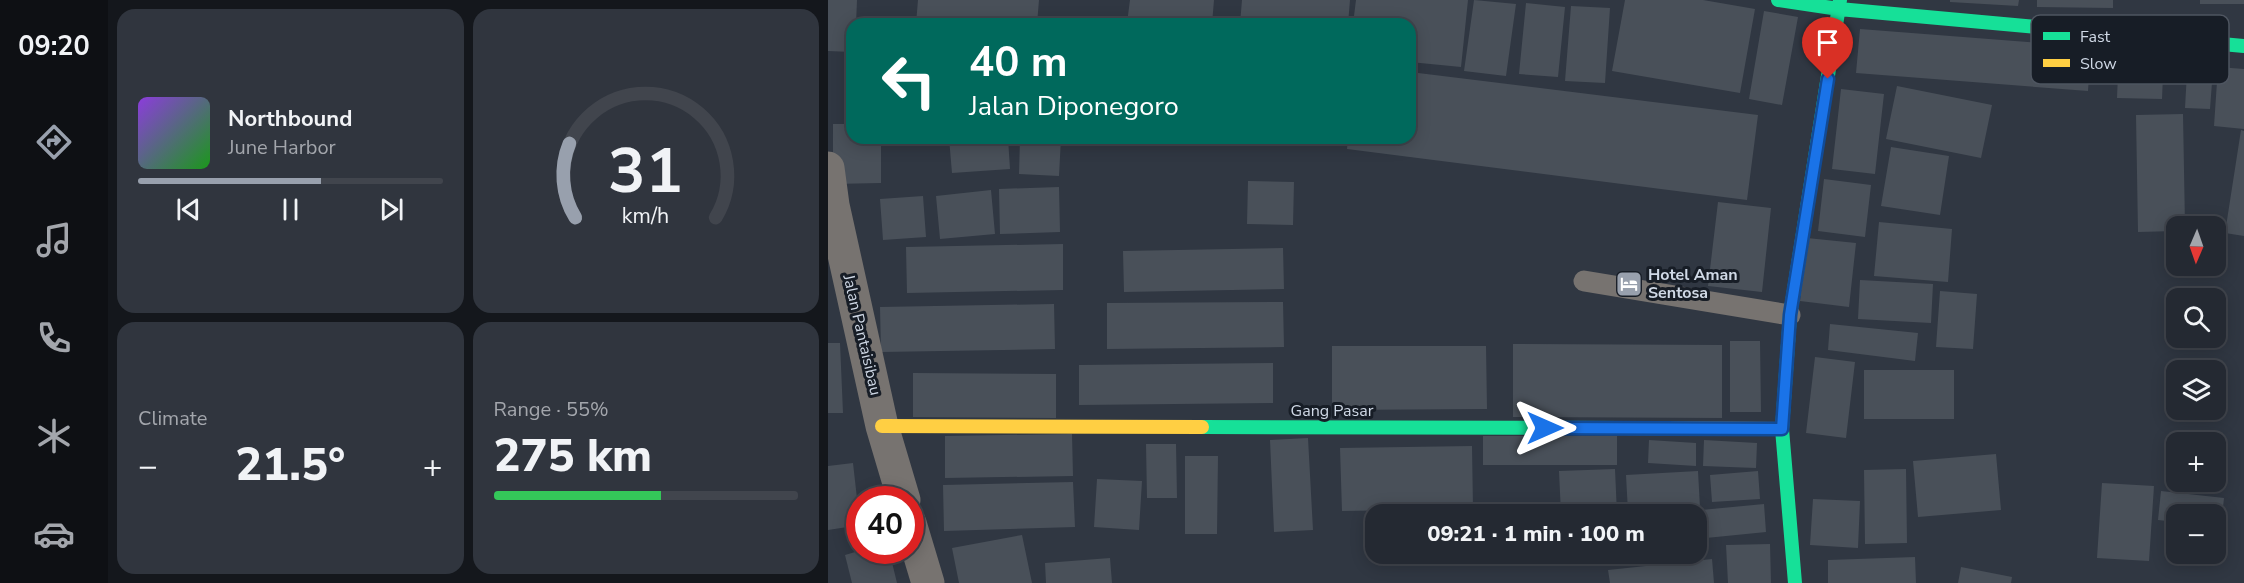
<!DOCTYPE html>
<meta charset="utf-8">
<style>
:root{--surface:#242932;--page:#30353e;--text:#f1f3f6;--muted:#a3a6ac;--line:#41454d;--accent:#98a0ad}
body{margin:0;font-family:"Nunito Sans",sans-serif;background:var(--page);color:var(--text);height:100vh;display:flex;flex-direction:column;font-size:22px;white-space:nowrap}
*{box-sizing:border-box;margin:0}
p{font-size:20px;color:var(--muted)}
.icon{flex:none;width:33px;height:33px;fill:none;stroke:currentColor;stroke-width:2;stroke-linecap:round;stroke-linejoin:round}
.map{position:relative;flex:1;overflow:hidden}
.details{display:flex;flex-direction:column;gap:9px;padding:9px;background:#14171c;width:720px}
.details>*{flex:none}
.top-card{position:absolute;left:18px;top:18px;width:570px;height:126px;border-radius:18px;box-shadow:0 3px 15px #0003,0 0 0 2px var(--line);background:#00695c;color:#fff;overflow:hidden}
.needle{width:39px;rotate:182deg}
.controls{position:absolute;left:1338px;top:216px;display:grid;gap:12px}
.controls a{display:grid;place-items:center;width:60px;height:60px;border-radius:12px;background:var(--surface);box-shadow:0 3px 15px #0003,0 0 0 2px var(--line);font-size:30px}
.speed{position:absolute;left:18px;top:486px;display:flex;gap:12px;font-size:30px;font-weight:700;text-align:center}
.speed>*{display:grid;place-content:center;width:78px;height:78px;border-radius:50%;background:var(--surface);box-shadow:0 3px 15px #0003,0 0 0 2px var(--line);line-height:1}
.speed .limit{border:9px solid #d22;background:#fff;color:#111}
.pin{position:absolute;display:grid;place-items:center;width:51px;height:51px;color:#fff;margin:-62px -26px;border-radius:50% 50% 50% 0;rotate:-45deg;box-shadow:0 0 6px #0007}
.pin .icon{rotate:45deg}
.me{position:absolute;width:66px;margin:-33px;rotate:90deg;stroke-linejoin:round;filter:drop-shadow(0 0 4px #0008)}
.turn{display:flex;align-items:center;gap:21px;height:126px;padding:0 24px;font-size:27px}
.turn .icon{width:78px;height:78px;stroke-width:2.5}
.turn b{display:block;font-size:42px;line-height:51px}
.big{font-size:45px;font-weight:800;line-height:1.1}
.details .card{flex:1;display:flex;flex-direction:column;justify-content:center;gap:9px;min-width:0;padding:0 21px;border-radius:18px;background:var(--page)}
.details .dial{align-items:center;gap:0}
.dial svg{height:156px;overflow:visible;fill:none;stroke:var(--line);stroke-width:7;stroke-linecap:round;text-anchor:middle}
.dial text{fill:var(--text);stroke:none}
.song{display:flex;align-items:center;gap:18px}
.cover{width:72px;height:72px;border-radius:9px;background:linear-gradient(135deg,hsl(270 70% 55%),hsl(120 70% 35%))}
.played{height:6px;border-radius:3px;background:linear-gradient(90deg,var(--accent) 60%,var(--line) 60%)}
.keys{display:flex;justify-content:space-around;direction:ltr}
.heat{display:flex;justify-content:space-between;align-items:center;font-size:33px;direction:ltr}
.charge{height:9px;border-radius:4px;background:linear-gradient(90deg,#34c759 55%,var(--line) 0)}
.details .tiles{flex:1;display:grid;gap:9px;grid-template-columns:repeat(2,1fr)}
.trip{position:absolute;left:537px;top:504px;width:342px;height:60px;border-radius:18px;background:var(--surface);box-shadow:0 3px 15px #0003,0 0 0 2px var(--line);font-weight:800;line-height:60px;text-align:center}
main{display:flex;flex:1;min-height:0}
.menu{display:flex;flex-direction:column;width:108px;justify-content:space-around;align-items:center;background:#0e1014;color:var(--muted)}
.menu .icon{width:42px;height:42px}
.menu .selected{color:var(--accent)}
.menu b{font-size:27px;color:var(--text)}
.map>svg:first-child{display:block}
.building{fill:#495059}
.lines{fill:none;stroke-linecap:round;stroke-linejoin:round}
.lane{stroke:#777370;stroke-width:21}
.street{stroke:#777370;stroke-width:33}
.fast{stroke:#16e098;stroke-width:14}
.slow{stroke:#ffcf43;stroke-width:14}
.route-casing{stroke:#114b97;stroke-width:15}
.route{stroke:#1a73e8;stroke-width:10}
.labels{text-anchor:middle;dominant-baseline:central;stroke-width:6;stroke-linejoin:round;paint-order:stroke}
.poi-label{font-size:16px;font-weight:bold;fill:#d0d9e6;stroke:#171d26;text-anchor:start}
.street-label{font-size:16px;fill:#d0d9e6;stroke:#171d26}
.key{fill:#171d26;stroke:#4e5560;stroke-width:1.5}
.key-label{font-size:16px;fill:#d0d9e6}
</style>
<main>
<nav class="menu">
<b>09:20</b>
<svg class="icon selected" aria-label="directions" viewBox="0 0 24 24"><path d="M12 3l9 9-9 9-9-9zM9 14v-3h6M13 9l2 2-2 2"/></svg>
<svg class="icon" aria-label="music" viewBox="0 0 24 24"><path d="M9 18V5l10-2v13"/><circle cx="6" cy="18" r="3"/><circle cx="16" cy="16" r="3"/></svg>
<svg class="icon" aria-label="phone" viewBox="0 0 24 24"><path d="M5 4h4l2 5-3 2q2 4 5 5l2-3 5 2v4C11 20 4 13 5 4z"/></svg>
<svg class="icon" aria-label="climate" viewBox="0 0 24 24"><path d="M12 3v18M4 7l16 10M4 17L20 7"/></svg>
<svg class="icon" aria-label="car" viewBox="0 0 24 24"><path d="M5 17H2v-5l4-1 3-4h7l3 4 3 1v5h-3M9 17h6M6 11h13"/><circle cx="7" cy="17" r="2"/><circle cx="17" cy="17" r="2"/></svg>
</nav>
<section class="details">
<div class="tiles">
<div class="card">
<div class="song"><i class="cover"></i><div><b>Northbound</b><p>June Harbor</p></div></div>
<div class="played"></div>
<div class="keys"><svg class="icon" aria-label="previous" viewBox="0 0 24 24"><path d="M18 5L8 12l10 7zM5 5v14"/></svg><svg class="icon" aria-label="pause" viewBox="0 0 24 24"><path d="M8 5v14M16 5v14"/></svg><svg class="icon" aria-label="next" viewBox="0 0 24 24"><path d="M6 5l10 7-10 7zM19 5v14"/></svg></div>
</div>
<div class="card dial"><svg viewBox="0 0 100 80">
<path d="M14 69A42 42 0 1 1 86 69"/>
<path d="M14 69A42 42 0 0 1 11 31" stroke="#98a0ad"/>
<text x="50" y="56" font-size="32" font-weight="700">31</text>
<text x="50" y="72" font-size="11">km/h</text>
</svg></div>
<div class="card"><p>Climate</p>
<div class="heat"><a>−</a><b class="big">21.5°</b><a>+</a></div>
</div>
<div class="card"><p>Range · 55%</p><b class="big">275 km</b><div class="charge"></div></div>
</div>
</section>
<div class="map">
<svg width="1416" height="583" viewBox="0 0 1416 583">
<rect width="100%" height="100%" fill="#303742"/>
<!-- building -->
<path class="building" d="M 0,0 L 29,0 L 28,24 L 24,24 L 24,52 L 0,51 Z
M 90,0 L 211,0 L 209,24 L 88,24 Z
M 302,0 L 386,0 L 384,24 L 299,23 Z
M 414,0 L 522,0 L 520,24 L 412,24 Z
M 528,0 L 640,0 L 633,67 L 582,62 L 582,24 L 525,24 Z
M 646,0 L 688,4 L 678,76 L 636,71 Z
M 797,0 L 875,0 L 927,9 L 912,93 L 784,71 Z
M 1122,0 L 1191,0 L 1190,6 L 1122,2 Z
M 1209,0 L 1285,0 L 1285,8 L 1209,7 Z
M 1372,0 L 1416,0 L 1416,4 L 1372,4 Z
M 698,3 L 737,7 L 730,77 L 691,74 Z
M 743,6 L 782,8 L 777,83 L 737,81 Z
M 936,11 L 970,17 L 954,105 L 921,99 Z
M 1032,29 L 1263,47 L 1260,91 L 1028,73 Z
M 1291,50 L 1336,51 L 1334,99 L 1289,98 Z
M 1360,54 L 1386,56 L 1382,109 L 1357,108 Z
M 1390,67 L 1416,69 L 1416,129 L 1386,126 Z
M 582,72 L 930,115 L 919,200 L 519,149 L 520,138 L 582,138 Z
M 1069,86 L 1164,105 L 1153,158 L 1058,139 Z
M 1013,89 L 1056,94 L 1047,174 L 1004,169 Z
M 1355,114 L 1357,226 L 1348,226 L 1348,231 L 1310,232 L 1308,115 Z
M 5,124 L 24,124 L 24,138 L 53,138 L 53,183 L 5,184 Z
M 1413,130 L 1416,131 L 1416,236 L 1397,233 Z
M 121,138 L 180,138 L 182,169 L 124,173 Z
M 192,138 L 233,138 L 231,176 L 191,174 Z
M 1063,147 L 1121,156 L 1112,215 L 1053,206 Z
M 996,179 L 1043,185 L 1037,237 L 990,231 Z
M 420,181 L 466,182 L 465,225 L 419,224 Z
M 231,187 L 232,232 L 172,234 L 171,189 Z
M 163,190 L 167,234 L 112,239 L 108,196 Z
M 95,196 L 98,237 L 55,240 L 52,199 Z
M 890,202 L 943,208 L 934,292 L 880,286 Z
M 1051,222 L 1124,229 L 1120,282 L 1046,276 Z
M 979,238 L 1028,243 L 1021,307 L 972,301 Z
M 235,244 L 235,290 L 79,293 L 78,247 Z
M 455,248 L 456,289 L 296,292 L 295,251 Z
M 1032,280 L 1105,284 L 1103,323 L 1030,319 Z
M 1112,291 L 1149,294 L 1145,349 L 1108,347 Z
M 455,302 L 456,347 L 279,349 L 279,303 Z
M 226,304 L 227,349 L 53,352 L 52,307 Z
M 1002,324 L 1090,333 L 1087,361 L 1000,350 Z
M 902,341 L 932,341 L 933,412 L 902,412 Z
M 0,343 L 12,343 L 15,413 L 0,413 Z
M 685,344 L 894,345 L 894,418 L 685,417 Z
M 504,346 L 658,346 L 659,409 L 504,410 Z
M 987,357 L 1027,362 L 1018,438 L 978,433 Z
M 445,363 L 445,403 L 251,405 L 251,365 Z
M 1036,370 L 1126,370 L 1126,419 L 1036,419 Z
M 85,373 L 228,374 L 228,418 L 85,417 Z
M 244,434 L 245,476 L 117,478 L 117,436 Z
M 655,436 L 789,436 L 789,465 L 655,465 Z
M 480,438 L 485,530 L 446,532 L 442,440 Z
M 821,440 L 868,443 L 868,466 L 820,463 Z
M 876,440 L 929,443 L 928,468 L 875,466 Z
M 318,444 L 348,444 L 349,498 L 319,498 Z
M 644,446 L 645,509 L 514,511 L 512,448 Z
M 1168,454 L 1173,510 L 1090,517 L 1085,461 Z
M 357,456 L 390,456 L 389,534 L 357,534 Z
M 25,463 L 32,525 L 0,530 L 0,466 Z
M 787,469 L 789,514 L 733,514 L 731,471 Z
M 1078,469 L 1079,543 L 1037,544 L 1036,470 Z
M 870,471 L 872,508 L 800,512 L 798,475 Z
M 930,471 L 932,499 L 884,502 L 882,475 Z
M 269,479 L 314,481 L 311,530 L 266,527 Z
M 245,482 L 247,527 L 116,531 L 115,485 Z
M 1274,483 L 1326,486 L 1321,561 L 1269,558 Z
M 1333,491 L 1396,498 L 1393,527 L 1388,526 L 1388,514 L 1348,514 L 1348,522 L 1330,520 Z
M 985,499 L 1032,501 L 1030,548 L 982,545 Z
M 936,504 L 938,532 L 868,539 L 868,514 L 842,514 L 842,513 Z
M 194,535 L 204,583 L 131,583 L 124,548 Z
M 942,544 L 943,583 L 900,583 L 898,545 Z
M 34,550 L 61,550 L 69,583 L 24,583 L 17,555 Z
M 1087,557 L 1088,583 L 1000,583 L 1000,560 Z
M 282,558 L 284,583 L 218,583 L 217,563 Z
M 884,559 L 886,583 L 782,583 L 780,570 Z
M 1133,567 L 1184,577 L 1183,583 L 1130,583 Z"/>
<g class="lines">
<!-- lane -->
<path class="lane" d="M 756,281 L 962,315"/>
<!-- street -->
<path class="street" d="M 0,168 L 5,205 L 54,426 L 76,500
M 82,523 L 100,583"/>
<!-- fast -->
<path class="fast" d="M 950,0 L 1011,9 L 1416,46
M 374,427 L 797,428
M 967,583 L 954,429 L 962,315 L 1012,0"/>
<!-- slow -->
<path class="slow" d="M 54,426 L 374,427
M 797,428 L 954,429"/>
</g>
<g class="lines">
<defs>
<path id="route" d="M 717,428 L 954,429 L 962,315 L 1000,79"/>
</defs>
<!-- route casing -->
<use href="#route" class="route-casing"/>
<!-- route -->
<use href="#route" class="route"/>
</g>
<!-- icons -->
<defs>
<symbol id="hotel-square" viewBox="-11 -11 22 22"><rect x="-9" y="-9" width="18" height="18" rx="4" fill="#98a0ad" stroke="#171d26"/><path d="M-6-4.5h1.5V1H6V5H4.5V3h-9V5H-6ZM-4 0a1.8 1.8 0 1 1 3.6 0ZM.5 0V-2.5h3Q6-2.5 6 0Z" fill="#fff"/></symbol>
</defs>
<g fill-rule="evenodd">
<use href="#hotel-square" x="786" y="269" width="30" height="30"/>
</g>
<g class="labels">
<!-- poi labels -->
<g class="poi-label">
<text x="820" y="275">Hotel Aman<tspan x="820" dy="18">Sentosa</tspan></text>
</g>
<!-- street labels -->
<g class="street-label">
<text transform="translate(34 335) rotate(77)">Jalan Pantaisibau</text>
<text x="504" y="411">Gang Pasar</text>
</g>
</g>
<!-- legend -->
<rect x="1203" y="15" width="198" height="69" rx="9" class="key"/>
<rect x="1215" y="32" width="27" height="8" fill="#16e098"/>
<rect x="1215" y="59" width="27" height="8" fill="#ffcf43"/>
<g class="key-label">
<text x="1252" y="42">Fast</text>
<text x="1252" y="69">Slow</text>
</g>
</svg>
<div class="controls">
<a><svg class="needle" viewBox="-14 -14 28 28"><path d="M0-13l5 13h-10z" fill="#e53935"/><path d="M0 13l5-13h-10z" fill="#a3a6ac"/></svg></a>
<a><svg class="icon" aria-label="search" viewBox="0 0 24 24"><circle cx="10" cy="10" r="6"/><path d="M15 15l6 6"/></svg></a>
<a><svg class="icon" aria-label="layers" viewBox="0 0 24 24"><path d="M12 4l9 5-9 5-9-5zM3 14l9 5 9-5"/></svg></a>
<a>+</a>
<a>−</a>
</div>
<div class="speed"><div class="limit">40</div></div>
<div class="pin" style="left:1000px;top:79px;background:#d93025"><svg class="icon" aria-label="arrive" viewBox="0 0 24 24"><path d="M6 21V4h12l-3 4 3 4H6"/></svg></div>
<svg class="me" style="left:717px;top:428px" viewBox="-20 -20 40 40"><path d="M0-17L14 15 0 8-14 15z" fill="#1a73e8" stroke="#fff" stroke-width="4"/></svg>
<div class="trip">09:21 · 1 min · 100 m</div>
<div class="top-card">
<div class="turn"><svg class="icon" aria-label="left" viewBox="0 0 24 24"><path d="M17 20v-9H6M10 6l-5 5 5 5"/></svg><div><b>40 m</b>Jalan Diponegoro</div></div>
</div>
</div>
</main>
